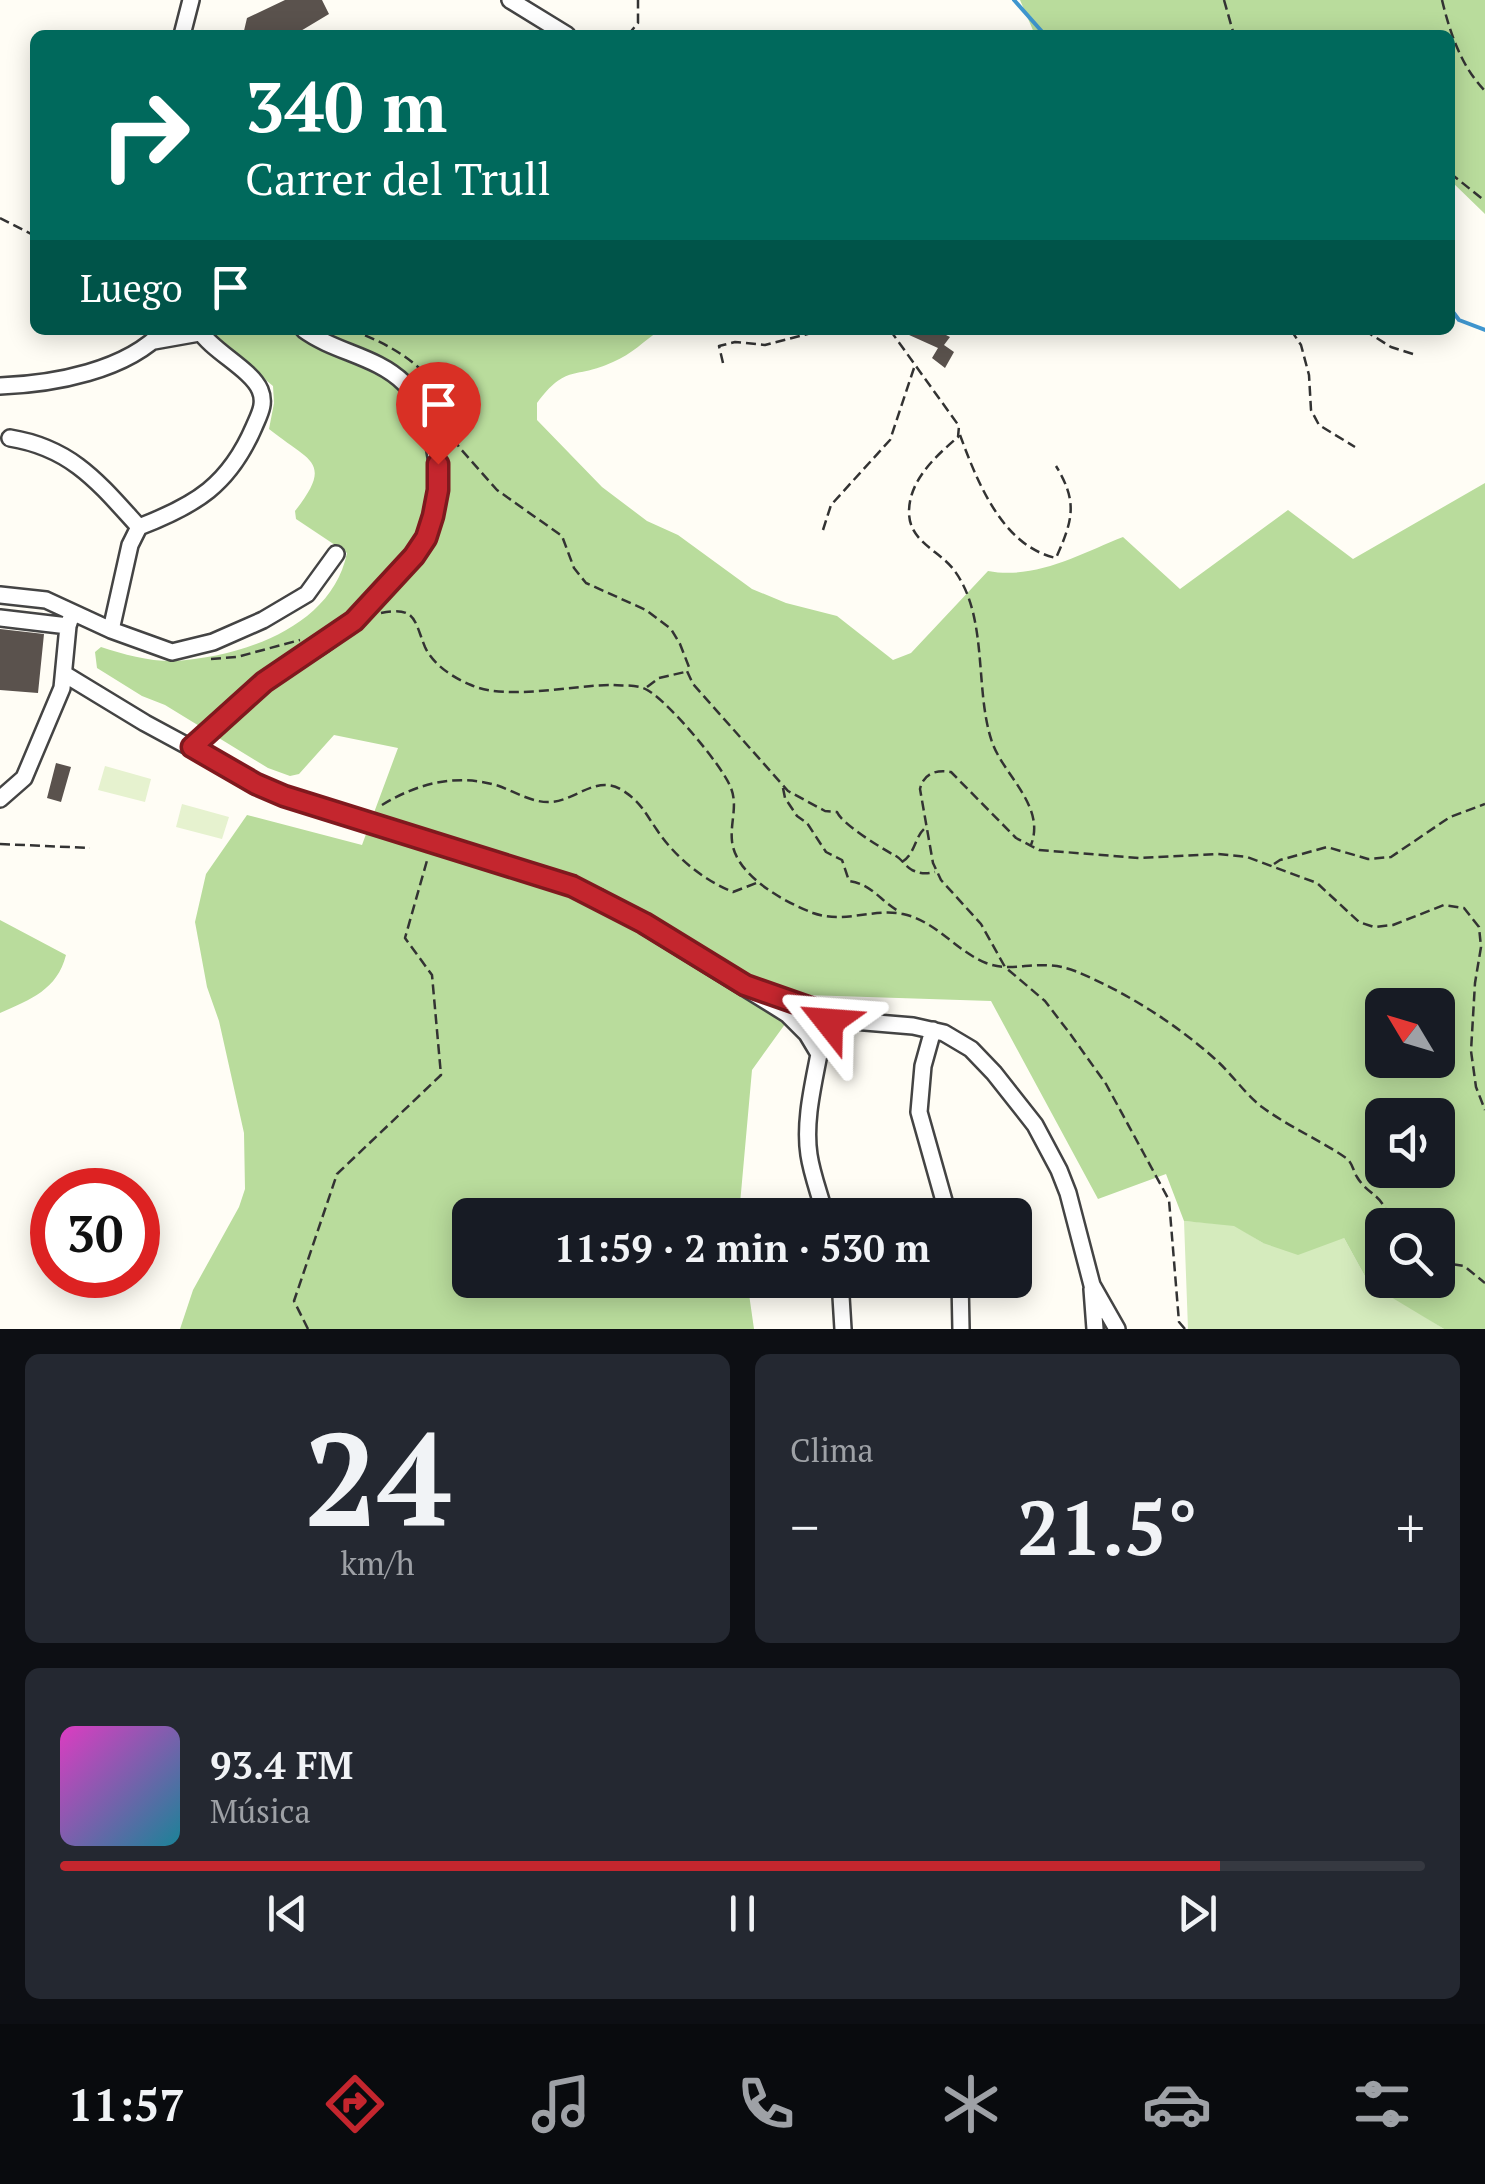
<!DOCTYPE html>
<html lang="es">
<meta charset="utf-8">
<style>
:root{--surface:#171b24;--page:#242831;--text:#f1f3f6;--muted:#9ea1a6;--line:#363941;--accent:#c4262e}
body{margin:0;font-family:"PT Serif",serif;background:var(--page);color:var(--text);height:100vh;display:flex;flex-direction:column;font-size:38px;white-space:nowrap}
*{box-sizing:border-box;margin:0}
p{font-size:32px;color:var(--muted)}
.icon{flex:none;width:55px;height:55px;fill:none;stroke:currentColor;stroke-width:2;stroke-linecap:round;stroke-linejoin:round}
.map{position:relative;height:1329px;overflow:hidden}
.details{display:flex;flex-direction:column;gap:25px;padding:25px;background:#0d0f14;flex:1}
.details>*{flex:none}
.banner{position:absolute;left:30px;top:30px;width:1425px;height:305px;border-radius:15px;box-shadow:0 5px 25px #0003;background:#00695c;color:#fff;overflow:hidden}
.needle{width:65px;rotate:308deg}
.controls{position:absolute;left:1365px;top:988px;display:grid;gap:20px}
.controls a{display:grid;place-items:center;width:90px;height:90px;border-radius:15px;background:var(--surface);box-shadow:0 5px 25px #0003;font-size:50px}
.speed{position:absolute;left:30px;top:1168px;display:flex;gap:20px;font-size:50px;font-weight:700;text-align:center}
.speed>*{display:grid;place-content:center;width:130px;height:130px;border-radius:50%;background:var(--surface);box-shadow:0 5px 25px #0003;line-height:1}
.speed .limit{border:15px solid #d22;background:#fff;color:#111}
.pin{position:absolute;display:grid;place-items:center;width:85px;height:85px;color:#fff;margin:-102px -42px;border-radius:50% 50% 50% 0;rotate:-45deg;box-shadow:0 0 10px #0007}
.pin .icon{rotate:45deg}
.me{position:absolute;width:110px;margin:-55px;rotate:298deg;stroke-linejoin:round;filter:drop-shadow(0 0 8px #0008)}
.turn{display:flex;align-items:center;gap:35px;height:210px;padding:0 50px;font-size:45px}
.turn .icon{width:130px;height:130px;stroke-width:2.5}
.turn b{display:block;font-size:70px;line-height:85px}
.then{display:flex;align-items:center;height:95px;padding:0 50px;background:#0003;gap:20px;font-size:38px}
.big{font-size:75px;font-weight:600;line-height:1.1}
.details .tile{flex:1;display:flex;flex-direction:column;justify-content:center;gap:15px;min-width:0;padding:0 35px;border-radius:15px;background:var(--page)}
.details .dial{align-items:center;gap:0}
.dial b{font-size:130px;line-height:1}
.song{display:flex;align-items:center;gap:30px}
.cover{width:120px;height:120px;border-radius:15px;background:linear-gradient(135deg,hsl(310 70% 55%),hsl(190 70% 35%))}
.played{height:10px;border-radius:5px;background:linear-gradient(90deg,var(--accent) 85%,var(--line) 85%)}
.keys{display:flex;justify-content:space-around;direction:ltr}
.heat{display:flex;justify-content:space-between;align-items:center;font-size:55px;direction:ltr}
.details .tiles{flex:1;display:grid;gap:25px;grid-template-columns:1fr 1fr}
.tile:last-child{grid-column:span 2}
.trip{position:absolute;left:452px;top:1198px;width:580px;height:100px;border-radius:15px;background:var(--surface);box-shadow:0 5px 25px #0003;font-weight:600;line-height:100px;text-align:center}
.menu{display:flex;height:160px;justify-content:space-around;align-items:center;background:#090b0e;color:var(--muted)}
.menu .icon{width:70px;height:70px}
.menu .selected{color:var(--accent)}
.menu b{font-size:45px;color:var(--text)}
.map>svg:first-child{display:block}
.green{fill:#d5ebbd}
.forest{fill:#b9dc9c;fill-rule:evenodd}
.pitch{fill:#e6f2cf}
.lines{fill:none;stroke-linecap:round;stroke-linejoin:round}
.stream{stroke:#3f96cf;stroke-width:4}
.building{fill:#5a524d}
.street-casing{stroke:#444;stroke-width:20}
.path{stroke:#333;stroke-width:2.5;stroke-dasharray:10 5;stroke-linecap:butt}
.street{stroke:#fff;stroke-width:15}
.route-casing{stroke:#7f191e;stroke-width:25}
.route{stroke:#c4262e;stroke-width:18}
</style>
<div class="map">
<svg width="1485" height="1329" viewBox="0 0 1485 1329">
<rect width="100%" height="100%" fill="#fffdf5"/>
<!-- green -->
<path class="green" d="M 1184,1221 L 1234,1225 L 1263,1243 L 1344,1238 L 1367,1280 L 1444,1329 L 1188,1329 Z"/>
<!-- forest -->
<path class="forest" d="M 1020,0 L 1485,0 L 1485,214 L 1450,180 L 1450,35 L 1035,35 Z
M 215,330 L 660,330 C 644,341 632,354 613,362 C 574,380 567,363 537,403 L 537,420 L 602,487 L 647,521 L 678,535 L 752,589 L 786,603 L 837,616 L 893,660 L 911,653 L 988,571 C 1035,580 1080,554 1123,537 L 1180,589 L 1288,510 L 1353,559 L 1485,483 L 1485,1329 L 1444,1329 L 1381,1291 L 1367,1280 L 1344,1238 L 1298,1255 L 1263,1243 L 1234,1226 L 1184,1221 L 1166,1174 L 1098,1199 L 991,1001 L 806,995 L 752,1070 L 739,1215 L 470,1215 L 470,1280 L 747,1280 L 754,1329 L 180,1329 L 193,1290 L 239,1207 L 245,1189 L 244,1133 L 219,1021 L 207,987 L 195,922 L 206,874 L 247,815 L 362,845 L 398,748 L 334,735 L 299,774 L 290,776 L 268,768 L 165,705 L 142,696 L 97,668 L 95,652 L 101,647 C 125,655 151,662 177,661 C 243,656 332,627 347,553 L 296,519 L 295,511 C 334,461 310,462 269,429 L 274,403 L 273,386 L 216,339 ZM 1382,1005 L 1438,1005 L 1438,1060 L 1382,1060 ZM 1382,1115 L 1438,1115 L 1438,1170 L 1382,1170 ZM 1382,1225 L 1438,1225 L 1438,1280 L 1382,1280 Z
M 0,920 L 66,955 C 57,990 31,999 0,1013 Z"/>
<!-- pitch -->
<path class="pitch" d="M 105,766 L 151,779 L 145,802 L 98,790 Z
M 182,804 L 229,817 L 222,839 L 176,827 Z"/>
<g class="lines">
<!-- stream -->
<path class="stream" d="M 1014,0 L 1045,35
M 1450,308 L 1459,320 L 1485,330"/>
</g>
<!-- building -->
<path class="building" d="M 285,0 L 322,0 L 329,14 L 294,35 L 243,35 L 247,18 Z
M 898,330 L 936,330 L 950,337 L 944,345 L 954,352 L 945,368 L 932,358 L 938,348 Z
M 0,629 L 44,634 L 38,693 L 0,690 Z
M 56,763 L 71,767 L 61,802 L 47,798 Z"/>
<g class="lines">
<defs>
<path id="street" d="M 510,0 L 567,35
M 182,35 L 191,0
M 154,341 L 199,333
M 0,386 C 53,384 127,371 164,330
M 10,438 C 72,448 99,483 139,527
M 0,595 L 46,600 L 111,630 L 172,652 L 213,642 L 263,620 L 307,594 L 336,554
M 0,618 L 68,626
M 111,630 L 130,545 L 139,527 C 196,505 229,485 254,427 C 259,415 266,404 260,390 C 251,369 212,351 199,330
M 66,675 L 145,723 L 269,790 L 345,817 L 545,877 L 598,897 L 787,1014 L 807,1034 L 819,1054
M 192,747 C 216,724 240,701 266,680 C 284,666 305,657 324,644 C 347,628 367,609 386,588 C 425,543 447,514 435,451 C 431,426 424,402 404,383 C 377,356 334,352 304,330
M 0,799 L 24,778 L 62,688 L 68,626 L 72,614
M 759,988 L 822,1012 C 835,1025 821,1038 819,1054 C 813,1086 804,1122 809,1155 C 812,1175 820,1195 825,1215
M 825,1014 L 853,1021 L 913,1026 L 944,1033 L 971,1049 L 994,1073 L 1035,1125 L 1059,1170 L 1068,1193 L 1092,1285 L 1117,1329
M 933,1030 L 923,1066 L 919,1112 L 948,1215
M 840,1280 L 843,1329
M 960,1280 L 961,1329
M 1092,1289 L 1095,1329"/>
</defs>
<!-- street casing -->
<use href="#street" class="street-casing"/>
<!-- path -->
<path class="path" d="M 1224,0 L 1234,35
M 1442,0 C 1450,33 1461,66 1485,91
M 628,35 L 638,23 L 638,0
M 1450,173 L 1485,201
M 0,218 L 35,236
M 351,330 C 389,343 434,369 446,407 L 442,414
M 890,330 L 959,426 L 958,437 C 936,456 909,480 909,512 C 909,542 939,550 954,570 C 989,617 974,689 992,742 C 1004,776 1046,806 1031,845
M 1291,330 L 1301,345 L 1309,375 L 1311,410 L 1319,425 L 1355,447
M 1364,330 L 1391,347 L 1413,354
M 723,363 L 719,346 L 735,342 L 765,345 L 823,330
M 446,425 L 459,447 L 497,490 L 562,536 L 574,568 L 586,583 L 646,610 L 671,629 L 680,644 L 689,667 L 687,671 L 693,684 L 788,791 L 825,811 L 837,812 C 842,824 881,848 894,855 C 901,858 905,866 912,870 C 921,874 926,874 935,872
M 960,435 C 977,481 1002,546 1056,558 C 1073,520 1078,502 1056,466
M 823,530 L 831,505 L 890,440 L 914,368
M 381,613 C 416,606 414,620 425,647 C 433,665 454,678 471,685 C 507,701 571,685 613,685 C 625,686 639,684 649,691 C 670,704 722,765 731,788 C 738,806 730,823 732,841 C 735,875 784,902 813,913 C 844,924 873,908 903,914 C 936,921 956,951 986,963 C 1014,974 1039,957 1075,971 C 1124,991 1175,1023 1215,1059 C 1232,1074 1244,1093 1262,1107 C 1289,1127 1320,1140 1346,1158 C 1353,1163 1353,1171 1357,1177 C 1369,1197 1386,1194 1389,1225
M 211,659 L 237,657 L 300,640
M 647,687 L 659,678 L 685,672
M 783,788 L 785,798 L 797,816 L 807,823 L 826,852 L 842,860 L 849,881 C 872,884 880,901 900,912
M 382,805 C 418,783 457,773 499,786 C 515,792 533,803 550,802 C 576,801 596,774 622,790 C 641,802 645,813 657,830 C 675,857 703,880 733,892 L 759,882
M 0,844 L 90,848
M 902,862 C 915,854 915,837 924,829
M 1274,864 L 1280,860 L 1327,847 L 1368,859 L 1391,857 L 1450,817 L 1485,804
M 1438,1262 L 1464,1266 L 1485,1283
M 308,1329 L 294,1301 L 337,1174 L 441,1075 L 432,975 L 405,938 L 428,857
M 1185,1329 L 1179,1322 L 1169,1200 L 1106,1084 L 1071,1035 L 1045,1001 L 1005,967 L 981,924 L 941,880 L 933,863 L 920,789 C 923,774 936,769 951,772 L 1016,838 L 1039,850 L 1139,858 L 1218,854 L 1247,857 L 1317,883 L 1359,922 L 1374,927 L 1393,925 L 1444,905 L 1464,908 L 1479,927 L 1481,947 L 1475,983 L 1471,1051 L 1476,1087 L 1485,1110"/>
<!-- street -->
<use href="#street" class="street"/>
</g>
<g class="lines">
<defs>
<path id="route" d="M 438,464 L 438,490 L 433,516 L 426,538 L 414,556 L 354,621 L 264,682 L 192,747 L 256,784 L 284,796 L 572,886 L 644,923 L 745,985 L 822,1012 L 829,1022"/>
</defs>
<!-- route casing -->
<use href="#route" class="route-casing"/>
<!-- route -->
<use href="#route" class="route"/>
</g>
</svg>
<div class="controls">
<a><svg class="needle" viewBox="-14 -14 28 28"><path d="M0-13l5 13h-10z" fill="#e53935"/><path d="M0 13l5-13h-10z" fill="#9ea1a6"/></svg></a>
<a><svg class="icon" aria-label="sound" viewBox="0 0 24 24"><path d="M4 9h4l5-4v14l-5-4H4zM17 9q2 3 0 6"/></svg></a>
<a><svg class="icon" aria-label="search" viewBox="0 0 24 24"><circle cx="10" cy="10" r="6"/><path d="M15 15l6 6"/></svg></a>
</div>
<div class="speed"><div class="limit">30</div></div>
<div class="pin" style="left:438px;top:464px;background:#d93025"><svg class="icon" aria-label="arrive" viewBox="0 0 24 24"><path d="M6 21V4h12l-3 4 3 4H6"/></svg></div>
<svg class="me" style="left:829px;top:1022px" viewBox="-20 -20 40 40"><path d="M0-17L14 15 0 8-14 15z" fill="#c4262e" stroke="#fff" stroke-width="4"/></svg>
<div class="trip">11:59 · 2 min · 530 m</div>
<div class="banner">
<div class="turn"><svg class="icon" aria-label="right" viewBox="0 0 24 24"><path d="M7 20v-9h11M14 6l5 5-5 5"/></svg><div><b>340 m</b>Carrer del Trull</div></div>
<div class="then">Luego<svg class="icon" aria-label="arrive" viewBox="0 0 24 24"><path d="M6 21V4h12l-3 4 3 4H6"/></svg></div>
</div>
</div>
<section class="details">
<div class="tiles">
<div class="tile dial"><b>24</b><p>km/h</p></div>
<div class="tile"><p>Clima</p>
<div class="heat"><a>−</a><b class="big">21.5°</b><a>+</a></div>
</div>
<div class="tile">
<div class="song"><i class="cover"></i><div><b>93.4 FM</b><p>Música</p></div></div>
<div class="played"></div>
<div class="keys"><svg class="icon" aria-label="previous" viewBox="0 0 24 24"><path d="M18 5L8 12l10 7zM5 5v14"/></svg><svg class="icon" aria-label="pause" viewBox="0 0 24 24"><path d="M8 5v14M16 5v14"/></svg><svg class="icon" aria-label="next" viewBox="0 0 24 24"><path d="M6 5l10 7-10 7zM19 5v14"/></svg></div>
</div>
</div>
</section>
<nav class="menu">
<b>11:57</b>
<svg class="icon selected" aria-label="directions" viewBox="0 0 24 24"><path d="M12 3l9 9-9 9-9-9zM9 14v-3h6M13 9l2 2-2 2"/></svg>
<svg class="icon" aria-label="music" viewBox="0 0 24 24"><path d="M9 18V5l10-2v13"/><circle cx="6" cy="18" r="3"/><circle cx="16" cy="16" r="3"/></svg>
<svg class="icon" aria-label="phone" viewBox="0 0 24 24"><path d="M5 4h4l2 5-3 2q2 4 5 5l2-3 5 2v4C11 20 4 13 5 4z"/></svg>
<svg class="icon" aria-label="climate" viewBox="0 0 24 24"><path d="M12 3v18M4 7l16 10M4 17L20 7"/></svg>
<svg class="icon" aria-label="car" viewBox="0 0 24 24"><path d="M5 17H2v-5l4-1 3-4h7l3 4 3 1v5h-3M9 17h6M6 11h13"/><circle cx="7" cy="17" r="2"/><circle cx="17" cy="17" r="2"/></svg>
<svg class="icon" aria-label="filters" viewBox="0 0 24 24"><path d="M4 7h16M4 17h16"/><circle cx="9" cy="7" r="2"/><circle cx="15" cy="17" r="2"/></svg>
</nav>
